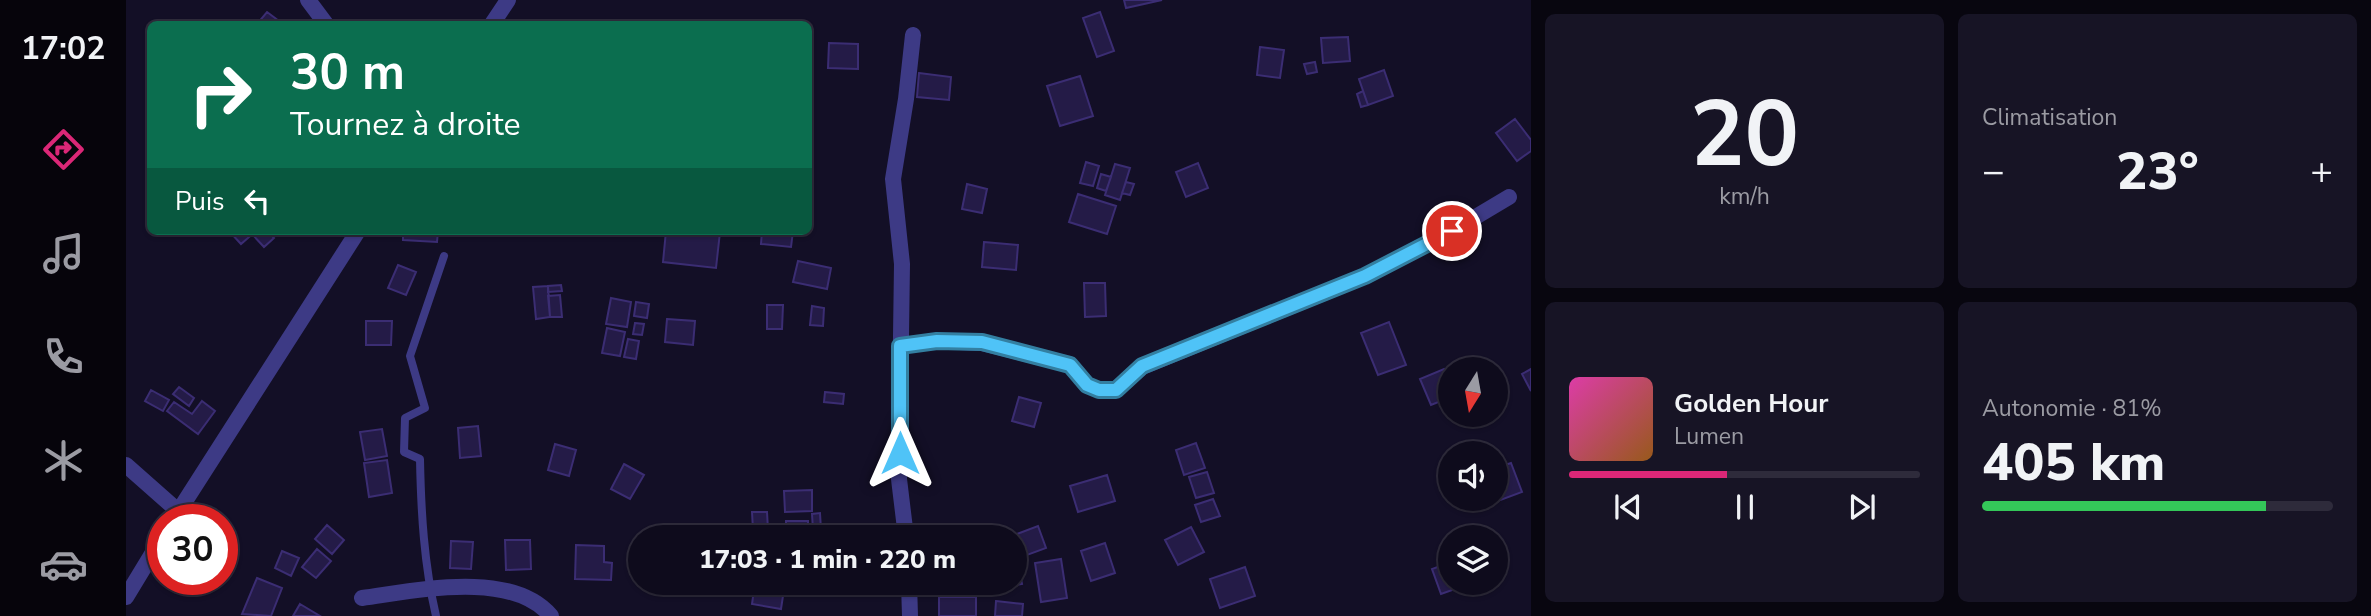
<!DOCTYPE html>
<html lang="fr">
<meta charset="utf-8">
<style>
:root{--surface:#0e0b1c;--page:#171425;--text:#f1f3f6;--muted:#9b9ba3;--line:#2e2b3b;--accent:#db2777}
body{margin:0;font-family:"Nunito Sans",sans-serif;background:var(--page);color:var(--text);height:100vh;display:flex;flex-direction:column;font-size:26px;white-space:nowrap}
*{box-sizing:border-box;margin:0}
p{font-size:23px;color:var(--muted)}
.icon{flex:none;width:38px;height:38px;fill:none;stroke:currentColor;stroke-width:2;stroke-linecap:round;stroke-linejoin:round}
.map{position:relative;flex:1;overflow:hidden}
.panel{display:flex;flex-direction:column;gap:14px;padding:14px;background:#08060f;width:840px}
.panel>*{flex:none}
.banner{position:absolute;left:21px;top:21px;width:665px;height:214px;border-radius:10px;box-shadow:0 2px 5px #0004,0 0 0 2px var(--line);background:#0b6e4f;color:#fff;overflow:hidden}
.needle{width:46px;rotate:191deg}
.controls{position:absolute;left:1312px;top:357px;display:grid;gap:14px}
.controls a{display:grid;place-items:center;width:70px;height:70px;border-radius:50%;background:var(--surface);box-shadow:0 2px 5px #0004,0 0 0 2px var(--line);font-size:35px}
.speed{position:absolute;left:21px;top:504px;display:flex;gap:14px;font-size:35px;font-weight:700;text-align:center}
.speed>*{display:grid;place-content:center;width:91px;height:91px;border-radius:50%;background:var(--surface);box-shadow:0 2px 5px #0004,0 0 0 2px var(--line);line-height:1}
.speed .limit{border:10px solid #d22;background:#fff;color:#111}
.pin{position:absolute;display:grid;place-items:center;width:60px;height:60px;color:#fff;margin:-30px;border:4px solid #fff;border-radius:50%;box-shadow:0 2px 7px #0007}
.me{position:absolute;width:77px;margin:-38px;rotate:0deg;stroke-linejoin:round;filter:drop-shadow(0 0 5px #0008)}
.turn{display:flex;align-items:center;gap:24px;height:147px;padding:0 28px;font-size:32px}
.turn .icon{width:91px;height:91px;stroke-width:2.5}
.turn b{display:block;font-size:49px;line-height:60px}
.then{display:flex;align-items:center;height:66px;padding:0 28px;background:#0003;gap:14px;font-size:26px}
.big{font-size:52px;font-weight:800;line-height:1.1}
.panel .tile{flex:1;display:flex;flex-direction:column;justify-content:center;gap:10px;min-width:0;padding:0 24px;border-radius:10px;background:var(--page)}
.panel .dial{align-items:center;gap:0}
.dial b{font-size:91px;line-height:1}
.song{display:flex;align-items:center;gap:21px}
.cover{width:84px;height:84px;border-radius:10px;background:linear-gradient(135deg,hsl(320 70% 55%),hsl(30 70% 35%))}
.played{height:7px;border-radius:4px;background:linear-gradient(90deg,var(--accent) 45%,var(--line) 45%)}
.keys{display:flex;justify-content:space-around;direction:ltr}
.heat{display:flex;justify-content:space-between;align-items:center;font-size:38px;direction:ltr}
.charge{height:10px;border-radius:5px;background:linear-gradient(90deg,#34c759 81%,var(--line) 0)}
.panel .tiles{flex:1;display:grid;gap:14px;grid-template-columns:repeat(2,1fr)}
.trip{position:absolute;left:502px;top:525px;width:399px;height:70px;border-radius:35px;background:var(--surface);box-shadow:0 2px 5px #0004,0 0 0 2px var(--line);font-weight:800;line-height:70px;text-align:center}
main{display:flex;flex:1;min-height:0}
.dock{display:flex;flex-direction:column;width:126px;justify-content:space-around;align-items:center;background:#06040b;color:var(--muted)}
.dock .icon{width:49px;height:49px}
.dock .active{color:var(--accent)}
.dock b{font-size:32px;color:var(--text)}
.map>svg:first-child{display:block}
.building{fill:#241b47;stroke:#3b2d73;stroke-width:2}
.lines{fill:none;stroke-linecap:round;stroke-linejoin:round}
.lane{stroke:#3d3a85;stroke-width:8}
.street{stroke:#3d3a85;stroke-width:16}
.route-casing{stroke:#337fa1;stroke-width:18}
.route{stroke:#4fc3f7;stroke-width:12}
</style>
<main>
<nav class="dock">
<b>17:02</b>
<svg class="icon active" aria-label="directions" viewBox="0 0 24 24"><path d="M12 3l9 9-9 9-9-9zM9 14v-3h6M13 9l2 2-2 2"/></svg>
<svg class="icon" aria-label="music" viewBox="0 0 24 24"><path d="M9 18V5l10-2v13"/><circle cx="6" cy="18" r="3"/><circle cx="16" cy="16" r="3"/></svg>
<svg class="icon" aria-label="phone" viewBox="0 0 24 24"><path d="M5 4h4l2 5-3 2q2 4 5 5l2-3 5 2v4C11 20 4 13 5 4z"/></svg>
<svg class="icon" aria-label="climate" viewBox="0 0 24 24"><path d="M12 3v18M4 7l16 10M4 17L20 7"/></svg>
<svg class="icon" aria-label="car" viewBox="0 0 24 24"><path d="M5 17H2v-5l4-1 3-4h7l3 4 3 1v5h-3M9 17h6M6 11h13"/><circle cx="7" cy="17" r="2"/><circle cx="17" cy="17" r="2"/></svg>
</nav>
<div class="map">
<svg width="1405" height="616" viewBox="0 0 1405 616">
<rect width="100%" height="100%" fill="#130f26"/>
<!-- building -->
<path class="building" d="M 998,0 L 1036,0 L 1000,8 Z
M 141,12 L 157,24 L 131,24 Z
M 974,12 L 988,51 L 971,57 L 957,18 Z
M 1222,37 L 1224,61 L 1197,63 L 1195,38 Z
M 703,43 L 732,44 L 732,69 L 702,68 Z
M 1134,47 L 1158,50 L 1154,78 L 1131,75 Z
M 1189,62 L 1191,72 L 1181,74 L 1178,64 Z
M 1258,70 L 1267,96 L 1242,105 L 1233,79 Z
M 793,73 L 825,77 L 823,100 L 791,97 Z
M 954,76 L 967,116 L 934,126 L 921,86 Z
M 1237,91 L 1242,105 L 1235,107 L 1231,94 Z
M 1389,119 L 1405,140 L 1405,151 L 1391,161 L 1370,133 Z
M 960,162 L 973,166 L 967,186 L 954,183 Z
M 1072,163 L 1082,188 L 1060,197 L 1050,172 Z
M 989,164 L 1004,168 L 994,200 L 979,195 Z
M 975,174 L 985,177 L 980,191 L 971,188 Z
M 1000,182 L 1008,184 L 1004,195 L 996,193 Z
M 841,184 L 861,189 L 856,213 L 836,209 Z
M 952,194 L 990,206 L 981,234 L 943,222 Z
M 103,231 L 130,231 L 115,244 Z
M 130,231 L 141,231 L 148,238 L 138,247 L 126,234 Z
M 277,231 L 312,231 L 311,242 L 277,240 Z
M 540,231 L 594,232 L 590,268 L 537,262 Z
M 636,231 L 667,231 L 665,247 L 635,244 Z
M 858,242 L 892,245 L 890,270 L 856,267 Z
M 672,261 L 705,268 L 701,289 L 667,282 Z
M 272,265 L 290,272 L 280,295 L 262,288 Z
M 958,283 L 979,283 L 980,316 L 959,317 Z
M 435,285 L 436,291 L 422,292 L 422,286 Z
M 422,286 L 424,317 L 410,319 L 407,287 Z
M 434,295 L 436,317 L 424,317 L 422,296 Z
M 485,298 L 505,302 L 501,327 L 480,324 Z
M 510,302 L 523,304 L 521,318 L 508,316 Z
M 641,305 L 657,305 L 656,329 L 641,329 Z
M 686,306 L 698,308 L 697,326 L 684,325 Z
M 541,319 L 569,321 L 567,345 L 539,342 Z
M 240,321 L 266,321 L 265,345 L 240,345 Z
M 1263,322 L 1280,365 L 1252,375 L 1235,333 Z
M 509,323 L 518,324 L 516,335 L 507,334 Z
M 481,328 L 499,332 L 494,356 L 476,353 Z
M 502,339 L 513,341 L 510,359 L 498,357 Z
M 1318,369 L 1325,386 L 1325,397 L 1305,405 L 1294,379 Z
M 1405,369 L 1405,391 L 1396,374 Z
M 53,387 L 68,398 L 63,406 L 47,394 Z
M 25,390 L 43,400 L 37,411 L 19,401 Z
M 699,392 L 718,394 L 717,404 L 698,402 Z
M 893,397 L 915,403 L 908,427 L 886,421 Z
M 76,401 L 89,411 L 72,434 L 41,411 L 48,402 L 66,414 Z
M 352,426 L 355,456 L 334,458 L 332,428 Z
M 256,429 L 261,456 L 239,460 L 234,432 Z
M 1070,443 L 1079,468 L 1058,475 L 1050,450 Z
M 429,444 L 450,450 L 443,476 L 422,470 Z
M 261,460 L 266,493 L 243,497 L 238,463 Z
M 1385,463 L 1396,492 L 1361,505 L 1359,499 L 1370,499 L 1370,468 Z
M 498,464 L 518,475 L 504,499 L 485,489 Z
M 1081,472 L 1088,493 L 1070,498 L 1063,477 Z
M 981,475 L 989,501 L 952,512 L 944,486 Z
M 686,490 L 686,511 L 659,512 L 658,491 Z
M 1087,499 L 1094,516 L 1075,522 L 1069,505 Z
M 626,512 L 641,512 L 642,530 L 627,530 Z
M 694,513 L 695,530 L 687,530 L 686,514 Z
M 660,521 L 682,521 L 682,532 L 660,532 Z
M 201,525 L 218,540 L 206,554 L 189,539 Z
M 912,526 L 920,548 L 890,559 L 889,537 L 883,537 Z
M 1065,527 L 1078,552 L 1052,565 L 1039,540 Z
M 858,533 L 858,537 L 838,537 L 838,534 Z
M 379,540 L 404,540 L 405,569 L 380,570 Z
M 325,541 L 347,542 L 345,569 L 324,568 Z
M 979,543 L 989,573 L 965,581 L 955,551 Z
M 450,545 L 478,546 L 478,562 L 486,563 L 485,580 L 449,579 Z
M 191,549 L 205,561 L 190,578 L 176,567 Z
M 156,551 L 173,558 L 165,576 L 149,568 Z
M 935,559 L 941,598 L 915,602 L 909,563 Z
M 1325,562 L 1325,583 L 1346,583 L 1315,594 L 1306,569 Z
M 892,564 L 896,584 L 879,587 L 879,583 L 889,583 L 889,565 Z
M 1119,567 L 1129,596 L 1094,608 L 1084,579 Z
M 131,578 L 156,588 L 145,616 L 116,614 Z
M 629,583 L 659,583 L 655,609 L 626,604 Z
M 691,583 L 732,583 L 732,585 L 692,589 Z
M 813,597 L 850,597 L 850,616 L 813,616 Z
M 870,601 L 897,604 L 896,616 L 869,616 Z
M 174,604 L 194,616 L 167,616 Z"/>
<g class="lines">
<!-- lane -->
<path class="lane" d="M 310,616 C 298,564 295,512 294,459 L 278,452 L 279,418 L 299,408 L 284,356 L 318,256"/>
<!-- street -->
<path class="street" d="M 182,0 L 200,24
M 366,24 L 382,0
M 774,346 L 811,341 L 856,343 L 944,365 L 961,385 L 973,390 L 990,390 L 1016,367 L 1239,276 L 1326,231 L 1383,197
M 0,465 L 52,511
M 47,520 L 232,231
M 780,537 L 773,479 L 776,264 L 767,179 L 780,99 L 787,35
M 783,583 L 784,616
M 0,597 L 37,536
M 236,598 C 289,591 385,569 425,616"/>
</g>
<g class="lines">
<defs>
<path id="route" d="M 774,453 L 774,346 L 811,341 L 856,342 L 944,365 L 961,385 L 973,390 L 990,390 L 1016,366 L 1239,276 L 1326,231"/>
</defs>
<!-- route casing -->
<use href="#route" class="route-casing"/>
<!-- route -->
<use href="#route" class="route"/>
</g>
</svg>
<div class="controls">
<a><svg class="needle" viewBox="-14 -14 28 28"><path d="M0-13l5 13h-10z" fill="#e53935"/><path d="M0 13l5-13h-10z" fill="#9b9ba3"/></svg></a>
<a><svg class="icon" aria-label="sound" viewBox="0 0 24 24"><path d="M4 9h4l5-4v14l-5-4H4zM17 9q2 3 0 6"/></svg></a>
<a><svg class="icon" aria-label="layers" viewBox="0 0 24 24"><path d="M12 4l9 5-9 5-9-5zM3 14l9 5 9-5"/></svg></a>
</div>
<div class="speed"><div class="limit">30</div></div>
<div class="pin" style="left:1326px;top:231px;background:#d93025"><svg class="icon" aria-label="arrive" viewBox="0 0 24 24"><path d="M6 21V4h12l-3 4 3 4H6"/></svg></div>
<svg class="me" style="left:774px;top:453px" viewBox="-20 -20 40 40"><path d="M0-17L14 15 0 8-14 15z" fill="#4fc3f7" stroke="#fff" stroke-width="4"/></svg>
<div class="trip">17:03 · 1 min · 220 m</div>
<div class="banner">
<div class="turn"><svg class="icon" aria-label="right" viewBox="0 0 24 24"><path d="M7 20v-9h11M14 6l5 5-5 5"/></svg><div><b>30 m</b>Tournez à droite</div></div>
<div class="then">Puis<svg class="icon" aria-label="left" viewBox="0 0 24 24"><path d="M17 20v-9H6M10 6l-5 5 5 5"/></svg></div>
</div>
</div>
<section class="panel">
<div class="tiles">
<div class="tile dial"><b>20</b><p>km/h</p></div>
<div class="tile"><p>Climatisation</p>
<div class="heat"><a>−</a><b class="big">23°</b><a>+</a></div>
</div>
<div class="tile">
<div class="song"><i class="cover"></i><div><b>Golden Hour</b><p>Lumen</p></div></div>
<div class="played"></div>
<div class="keys"><svg class="icon" aria-label="previous" viewBox="0 0 24 24"><path d="M18 5L8 12l10 7zM5 5v14"/></svg><svg class="icon" aria-label="pause" viewBox="0 0 24 24"><path d="M8 5v14M16 5v14"/></svg><svg class="icon" aria-label="next" viewBox="0 0 24 24"><path d="M6 5l10 7-10 7zM19 5v14"/></svg></div>
</div>
<div class="tile"><p>Autonomie · 81%</p><b class="big">405 km</b><div class="charge"></div></div>
</div>
</section>
</main>
